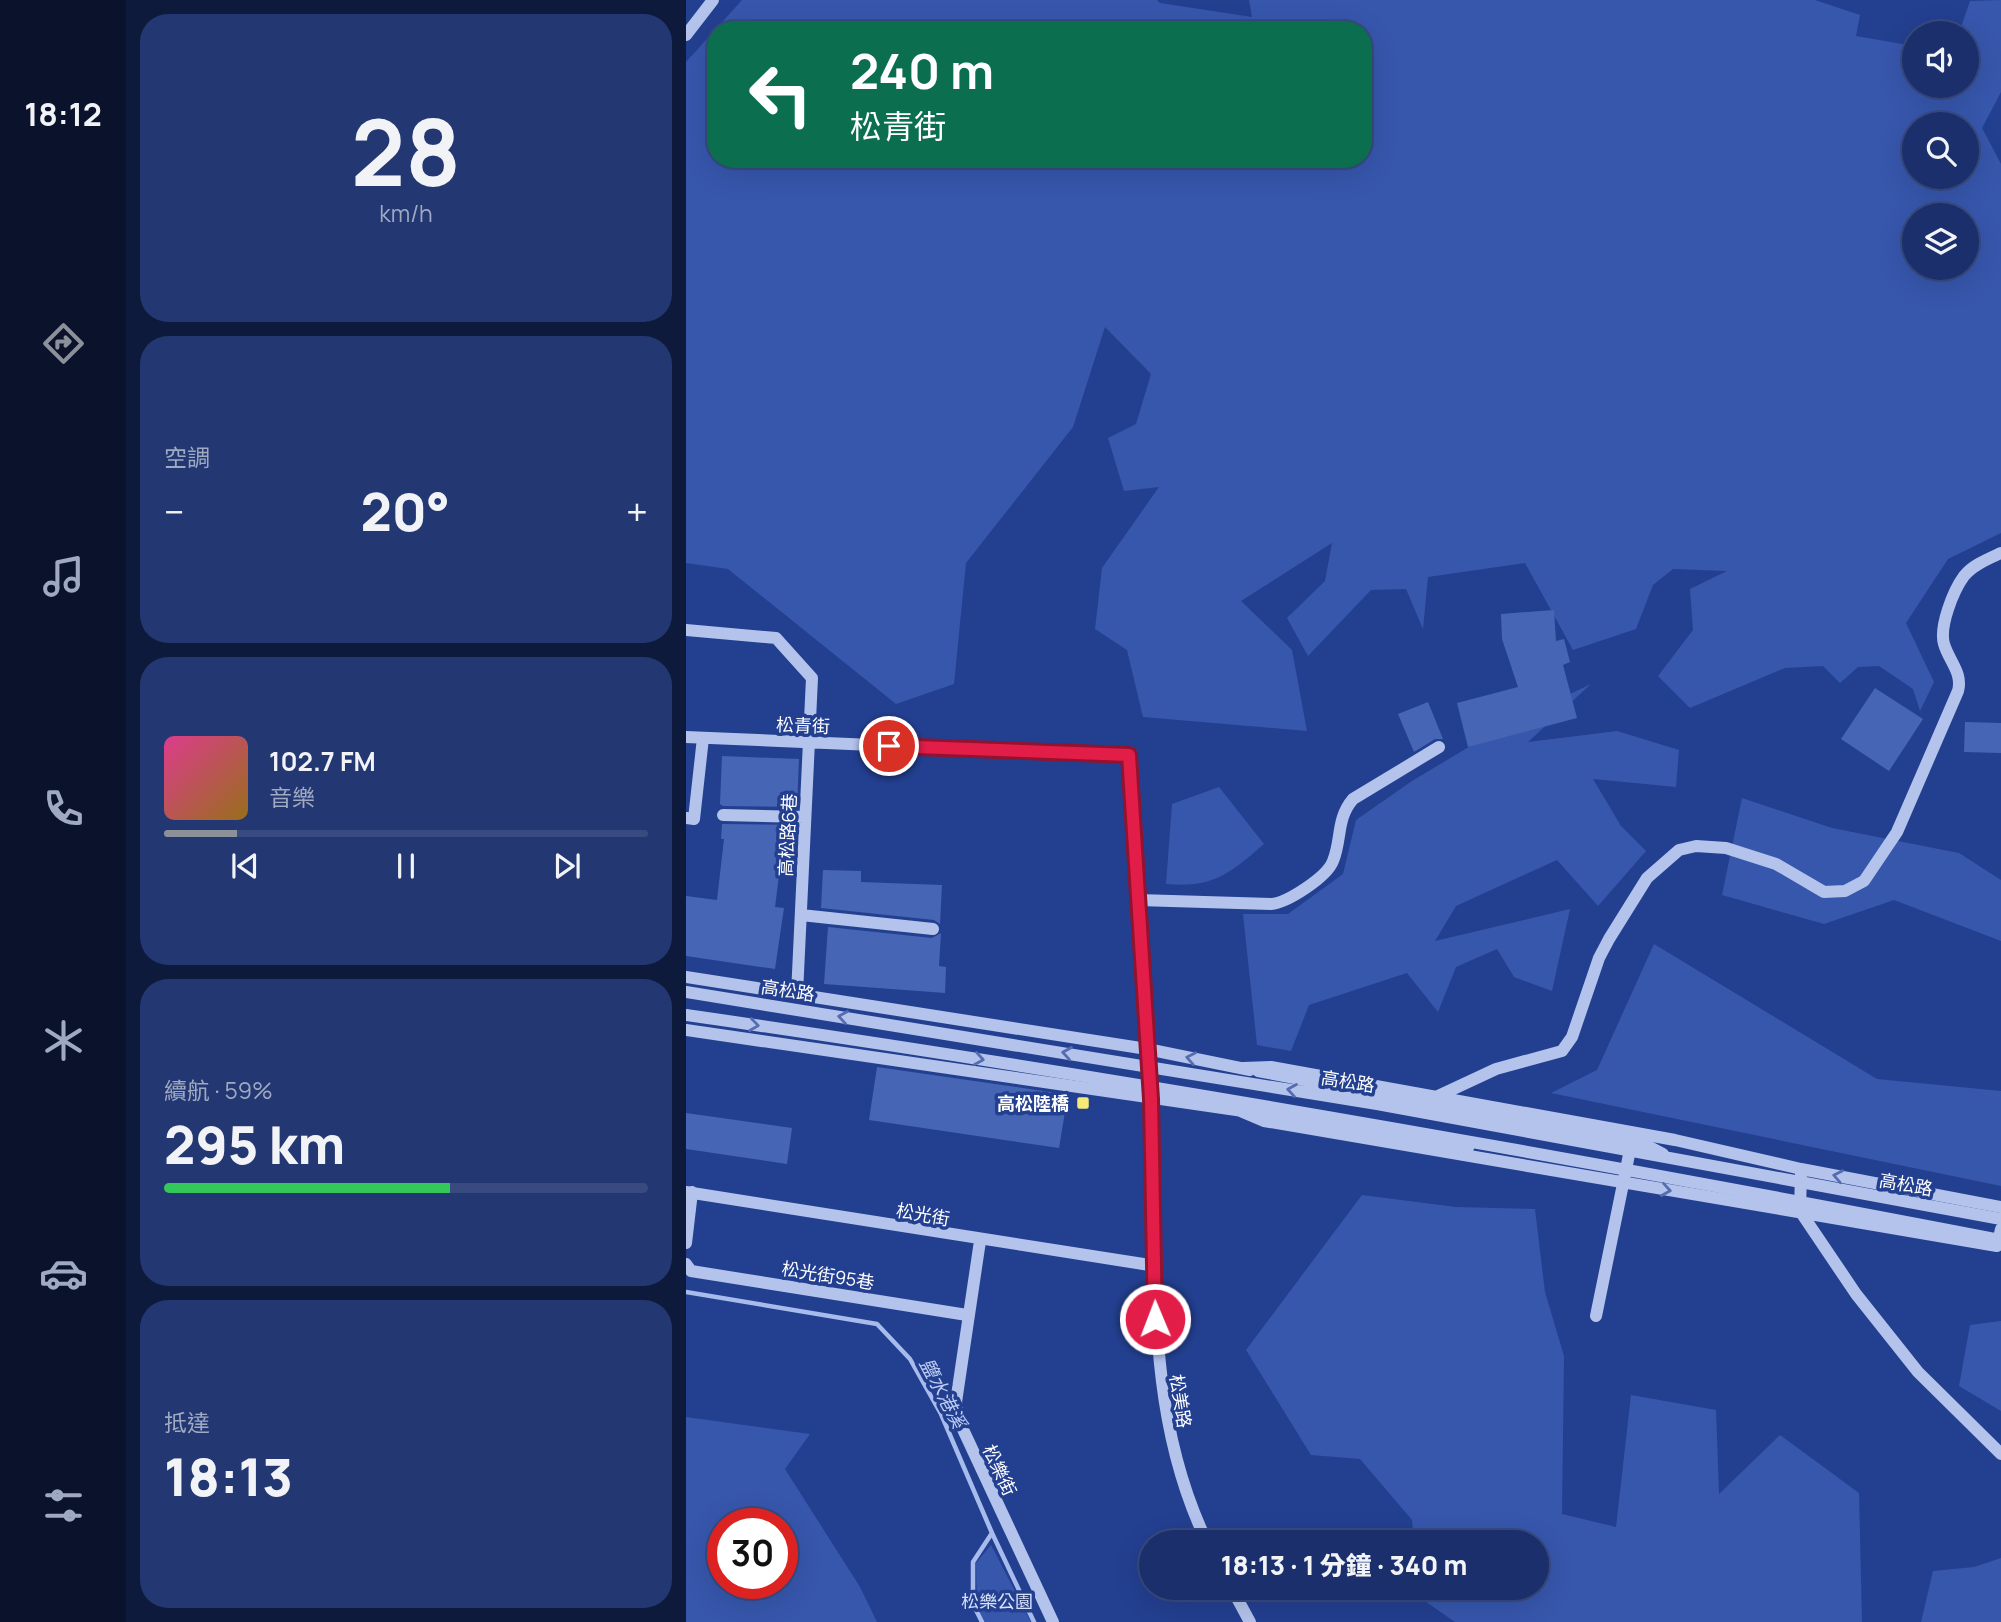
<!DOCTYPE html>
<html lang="zh-TW">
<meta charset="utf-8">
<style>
:root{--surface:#1a2f6c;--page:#233772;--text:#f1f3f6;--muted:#9fa9c2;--line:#384a7f;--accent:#8c9099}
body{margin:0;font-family:Manrope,"Noto Sans TC",sans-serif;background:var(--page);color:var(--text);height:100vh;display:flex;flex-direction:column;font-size:26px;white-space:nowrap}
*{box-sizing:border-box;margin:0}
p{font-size:23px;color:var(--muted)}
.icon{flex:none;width:38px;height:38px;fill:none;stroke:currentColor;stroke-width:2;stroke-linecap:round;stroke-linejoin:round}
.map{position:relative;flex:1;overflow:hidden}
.drawer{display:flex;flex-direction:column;gap:14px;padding:14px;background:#0e1a3b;width:560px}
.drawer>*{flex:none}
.top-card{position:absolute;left:21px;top:21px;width:665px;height:147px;border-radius:28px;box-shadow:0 7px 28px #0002,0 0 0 2px var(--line);background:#0b6e4f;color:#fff;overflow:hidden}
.buttons{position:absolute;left:1216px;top:21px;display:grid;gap:14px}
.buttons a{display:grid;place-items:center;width:77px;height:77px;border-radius:50%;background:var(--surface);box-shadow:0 7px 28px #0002,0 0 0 2px var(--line);font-size:35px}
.speed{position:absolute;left:21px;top:1508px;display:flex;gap:14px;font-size:35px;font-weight:700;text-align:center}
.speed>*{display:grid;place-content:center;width:91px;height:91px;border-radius:50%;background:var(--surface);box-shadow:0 7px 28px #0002,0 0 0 2px var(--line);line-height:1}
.speed .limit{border:10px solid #d22;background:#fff;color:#111}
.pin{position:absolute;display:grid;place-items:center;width:60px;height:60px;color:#fff;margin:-30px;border:4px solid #fff;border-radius:50%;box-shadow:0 2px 7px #0007}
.me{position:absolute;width:77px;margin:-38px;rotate:359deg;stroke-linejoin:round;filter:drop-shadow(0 0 5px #0008)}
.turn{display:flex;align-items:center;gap:24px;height:147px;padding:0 28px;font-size:32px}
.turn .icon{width:91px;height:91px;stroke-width:2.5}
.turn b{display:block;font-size:49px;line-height:60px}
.big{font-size:52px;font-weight:800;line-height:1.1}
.drawer .tile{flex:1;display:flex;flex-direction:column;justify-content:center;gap:10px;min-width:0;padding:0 24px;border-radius:28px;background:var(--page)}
.drawer .dial{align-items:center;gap:0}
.dial b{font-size:91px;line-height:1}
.song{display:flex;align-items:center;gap:21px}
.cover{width:84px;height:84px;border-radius:10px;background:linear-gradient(135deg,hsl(330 70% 55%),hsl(40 70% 35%))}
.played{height:7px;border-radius:4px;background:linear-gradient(90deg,var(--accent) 15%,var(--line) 15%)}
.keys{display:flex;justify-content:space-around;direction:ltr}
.heat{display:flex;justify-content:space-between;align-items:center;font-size:38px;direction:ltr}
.charge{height:10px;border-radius:5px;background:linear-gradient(90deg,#34c759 59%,var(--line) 0)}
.trip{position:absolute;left:453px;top:1530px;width:410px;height:70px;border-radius:35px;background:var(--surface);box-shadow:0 7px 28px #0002,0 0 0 2px var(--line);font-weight:800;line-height:70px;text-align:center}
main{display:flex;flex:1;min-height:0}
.tabs{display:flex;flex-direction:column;width:126px;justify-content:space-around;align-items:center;background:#0a132b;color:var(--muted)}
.tabs .icon{width:49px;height:49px}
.tabs .current{color:var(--accent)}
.tabs b{font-size:32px;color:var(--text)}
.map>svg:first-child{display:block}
.green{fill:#3757ad;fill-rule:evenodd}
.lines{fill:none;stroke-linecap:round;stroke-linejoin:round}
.stream{stroke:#a7bbed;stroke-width:4.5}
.building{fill:#4765b5}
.minor{stroke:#b3c3ec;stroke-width:12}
.minor-bridge{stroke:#b3c3ec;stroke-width:12}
.oneway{stroke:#556db0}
.route-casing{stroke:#92132f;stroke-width:18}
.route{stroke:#e11d48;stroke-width:12}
.poi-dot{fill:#f7e976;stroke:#233f90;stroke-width:2.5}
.labels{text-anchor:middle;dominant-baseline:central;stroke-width:7;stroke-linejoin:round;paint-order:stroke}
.street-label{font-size:18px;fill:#fff;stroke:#233f90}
.poi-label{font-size:18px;font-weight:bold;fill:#fff;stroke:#233f90;text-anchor:end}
.park-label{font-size:18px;fill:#d9e2f9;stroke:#233f90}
.water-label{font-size:19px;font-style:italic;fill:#bfcef3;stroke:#233f90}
</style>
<main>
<nav class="tabs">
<b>18:12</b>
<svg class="icon current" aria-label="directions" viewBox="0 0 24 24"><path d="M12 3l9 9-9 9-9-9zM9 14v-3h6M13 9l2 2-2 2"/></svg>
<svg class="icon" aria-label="music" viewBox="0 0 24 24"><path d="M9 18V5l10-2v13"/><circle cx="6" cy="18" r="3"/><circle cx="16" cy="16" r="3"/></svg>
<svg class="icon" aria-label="phone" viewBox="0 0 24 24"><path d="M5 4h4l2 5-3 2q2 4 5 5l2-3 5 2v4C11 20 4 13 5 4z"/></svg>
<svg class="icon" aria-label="climate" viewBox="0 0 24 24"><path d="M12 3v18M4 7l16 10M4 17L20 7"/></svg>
<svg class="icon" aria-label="car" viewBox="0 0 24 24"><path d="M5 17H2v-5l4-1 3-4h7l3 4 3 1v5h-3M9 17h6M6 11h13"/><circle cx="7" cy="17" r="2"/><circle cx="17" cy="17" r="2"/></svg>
<svg class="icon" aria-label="filters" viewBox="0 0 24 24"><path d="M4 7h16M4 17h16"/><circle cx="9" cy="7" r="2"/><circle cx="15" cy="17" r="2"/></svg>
</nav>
<section class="drawer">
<div class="tile dial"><b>28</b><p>km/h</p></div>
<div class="tile"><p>空調</p>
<div class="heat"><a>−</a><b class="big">20°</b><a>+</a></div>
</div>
<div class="tile">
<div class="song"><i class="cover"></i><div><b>102.7 FM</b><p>音樂</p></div></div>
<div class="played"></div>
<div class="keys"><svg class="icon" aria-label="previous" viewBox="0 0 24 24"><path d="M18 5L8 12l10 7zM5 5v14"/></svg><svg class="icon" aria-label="pause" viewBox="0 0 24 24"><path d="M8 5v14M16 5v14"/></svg><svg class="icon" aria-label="next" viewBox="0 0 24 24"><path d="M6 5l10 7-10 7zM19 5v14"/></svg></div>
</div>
<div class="tile"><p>續航 · 59%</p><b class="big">295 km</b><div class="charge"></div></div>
<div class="tile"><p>抵達</p><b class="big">18:13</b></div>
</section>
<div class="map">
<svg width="1315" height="1622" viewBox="0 0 1315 1622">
<rect width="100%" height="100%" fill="#233f90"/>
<!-- green -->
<path class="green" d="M 56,0 L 471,0 L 474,3 L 566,17 L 563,0 L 1129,0 L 1174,15 L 1170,36 L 1228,46 L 1228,86 L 1281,86 L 1281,33 L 1273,33 L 1284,1 L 1315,0 L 1315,92 L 1296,128 L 1315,164 L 1315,533 L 1262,559 L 1220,623 L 1248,682 L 1234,711 L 1227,689 L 1193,666 L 1172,667 L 1154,683 L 1137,666 L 1099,668 L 1004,708 L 972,676 L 1007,630 L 1004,589 L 1041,571 L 987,569 L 967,585 L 950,629 L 887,650 L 839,563 L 742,577 L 737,629 L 720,589 L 685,590 L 622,656 L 601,618 L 639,581 L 646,543 L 555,601 L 606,650 L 621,731 L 457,717 L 441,650 L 409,629 L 416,568 L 473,487 L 438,491 L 422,438 L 450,424 L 465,374 L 419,327 L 387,427 L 280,563 L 268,684 L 210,704 L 42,569 L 0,563 L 0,62 ZM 30,30 L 677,30 L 677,159 L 30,159 ZM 1228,124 L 1281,124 L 1281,177 L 1228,177 ZM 1228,215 L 1281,215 L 1281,268 L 1228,268 Z
M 905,684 L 842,742 L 931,731 L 993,750 L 990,787 L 907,779 L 935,826 L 960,851 L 912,906 L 871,860 L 770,906 L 749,941 L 884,909 L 866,991 L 828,977 L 811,949 L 770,967 L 752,1012 L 721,973 L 623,1005 L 605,1051 L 571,1045 L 557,914 L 602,914 L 657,874 L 670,820 L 726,781 L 823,723 Z
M 533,787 L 578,844 C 543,874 528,888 480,884 L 486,804 Z
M 1056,798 L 1146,828 L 1273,853 L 1315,880 L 1315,941 L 1208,900 L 1138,924 L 1036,895 Z
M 968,944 L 1191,1079 L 1315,1091 L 1315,1186 L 865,1093 L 911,1070 Z
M 676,1195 L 770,1207 L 849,1209 L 859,1292 L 878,1356 L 876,1514 L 930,1527 L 945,1395 L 1030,1410 L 1033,1494 L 1094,1435 L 1173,1493 L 1176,1622 L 769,1622 L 733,1597 L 732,1587 L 850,1587 L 850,1542 L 728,1542 L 726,1520 L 674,1459 L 625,1455 L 560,1350 Z
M 1315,1321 L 1315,1411 L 1273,1386 L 1284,1325 Z
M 0,1417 L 124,1434 L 99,1469 L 174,1587 L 191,1622 L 0,1622 ZM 37,1524 L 96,1524 L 96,1584 L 37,1584 Z
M 305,1545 L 345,1622 L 298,1622 L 291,1606 L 290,1563 Z
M 1315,1558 L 1315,1622 L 1235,1622 L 1247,1571 L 1288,1567 Z"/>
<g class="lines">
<!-- stream -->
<path class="stream" d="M 0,1292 L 191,1324 L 224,1359 L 255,1414 L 306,1533 L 287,1562 L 287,1604 L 296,1622
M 306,1533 L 348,1622"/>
</g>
<!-- building -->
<path class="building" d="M 868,610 L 870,641 L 878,639 L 884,662 L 877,665 L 891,718 L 782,747 L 771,703 L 832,687 L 816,639 L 815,614 Z
M 1189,688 L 1237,719 L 1203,771 L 1155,739 Z
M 742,702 L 757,739 L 749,739 L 728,752 L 712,714 Z
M 1279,722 L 1315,723 L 1315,753 L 1278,752 Z
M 36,756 L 113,759 L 111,807 L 37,806 L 34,804 Z
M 36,824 L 108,825 L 107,843 L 97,843 L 89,907 L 98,908 L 89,969 L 0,956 L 0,896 L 31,900 L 38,839 L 35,839 Z
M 137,870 L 175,871 L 175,882 L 256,885 L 254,924 L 248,920 L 135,908 Z
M 142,927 L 246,938 L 255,933 L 253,966 L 260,967 L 259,993 L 138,984 Z
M 191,1067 L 371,1093 L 369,1105 L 380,1106 L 373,1148 L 183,1120 Z
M 0,1113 L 106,1128 L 101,1164 L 0,1149 Z"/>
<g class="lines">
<!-- minor -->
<path class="minor" d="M 0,35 L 27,0
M 0,630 L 90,638 L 126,678 L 111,994
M 0,737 L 443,756 C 450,870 459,985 465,1099 C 474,1249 453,1402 521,1542
M 37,815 L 119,817
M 0,818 L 8,819 L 17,738
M 452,900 L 585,904 C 601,903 641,877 647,861 C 656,839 650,819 667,799 L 753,747
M 115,915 L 247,929
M 0,977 L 461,1049 L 564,1070
M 0,1030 L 557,1111
M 557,1068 L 585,1067 L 989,1140 L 1115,1169 L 1315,1207
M 750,1097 L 810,1069 L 876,1051 L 886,1037 L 913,958 L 923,939 L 961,878 L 993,850 L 1010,846 L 1040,848 L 1090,864 L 1138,892 L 1159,891 L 1178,881 L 1211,832 L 1272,691 C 1277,673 1263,661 1258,644 C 1253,627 1267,591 1278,576 C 1287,565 1302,559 1315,553
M 552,1110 L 578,1121 L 1311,1246 L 1315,1229
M 1115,1173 L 1114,1211 L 1170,1294 L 1232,1372 L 1315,1454
M 0,1192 L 470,1266
M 294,1241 L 270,1402 L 274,1423 L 367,1622
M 0,1243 L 6,1192
M 0,1264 L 5,1271 L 281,1315
M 910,1316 L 946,1140
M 545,1587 L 564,1622"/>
<!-- minor-bridge -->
<path class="minor-bridge" d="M 0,992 L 691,1104 L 1315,1219
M 0,1015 C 441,1078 878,1156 1315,1240
M 572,1071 L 960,1145 L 977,1154
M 567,1113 L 782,1148"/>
</g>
<!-- one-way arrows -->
<defs><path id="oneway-chevron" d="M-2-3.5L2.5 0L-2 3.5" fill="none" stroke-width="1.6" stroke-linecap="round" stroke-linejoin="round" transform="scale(1.75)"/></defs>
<g class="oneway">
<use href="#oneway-chevron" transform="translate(157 1017) rotate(-171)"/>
<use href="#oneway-chevron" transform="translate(68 1025) rotate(8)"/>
<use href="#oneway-chevron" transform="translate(381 1053) rotate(-171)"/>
<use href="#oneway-chevron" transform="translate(505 1058) rotate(-169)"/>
<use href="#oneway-chevron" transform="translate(293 1059) rotate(9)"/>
<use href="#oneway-chevron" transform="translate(606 1090) rotate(-171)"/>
<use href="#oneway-chevron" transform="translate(1152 1176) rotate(-169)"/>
<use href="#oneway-chevron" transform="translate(980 1190) rotate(9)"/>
</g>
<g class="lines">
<defs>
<path id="route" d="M 203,746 L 443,755 L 465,1099 L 469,1319"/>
</defs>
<!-- route casing -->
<use href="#route" class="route-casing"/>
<!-- route -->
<use href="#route" class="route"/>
</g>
<!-- markers -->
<rect class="poi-dot" x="390" y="1096" width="14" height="14" rx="3.5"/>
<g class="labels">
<!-- street labels -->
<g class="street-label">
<text transform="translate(117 725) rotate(2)">松青街</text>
<text transform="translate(101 835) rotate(-87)">高松路6巷</text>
<text transform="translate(102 990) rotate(9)">高松路</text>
<text transform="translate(662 1081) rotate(9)">高松路</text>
<text transform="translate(1220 1184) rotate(10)">高松路</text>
<text transform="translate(237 1214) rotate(10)">松光街</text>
<text transform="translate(142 1275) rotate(9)">松光街95巷</text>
<text transform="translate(495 1401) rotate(81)">松美路</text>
<text transform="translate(314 1470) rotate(65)">松樂街</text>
</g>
<!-- poi labels -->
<g class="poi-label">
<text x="383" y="1103">高松陸橋</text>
</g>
<!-- park labels -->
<g class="park-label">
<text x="311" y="1601">松樂公園</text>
</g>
<!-- water labels -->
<g class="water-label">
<text transform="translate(257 1393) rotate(62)">鹽水港溪</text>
</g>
</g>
</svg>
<div class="buttons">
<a><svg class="icon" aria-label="sound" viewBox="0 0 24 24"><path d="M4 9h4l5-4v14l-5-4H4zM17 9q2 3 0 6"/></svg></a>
<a><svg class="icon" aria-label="search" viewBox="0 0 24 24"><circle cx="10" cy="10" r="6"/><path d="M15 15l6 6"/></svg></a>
<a><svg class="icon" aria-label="layers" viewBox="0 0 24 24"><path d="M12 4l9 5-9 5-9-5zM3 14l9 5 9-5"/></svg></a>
</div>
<div class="speed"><div class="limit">30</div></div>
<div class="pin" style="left:203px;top:746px;background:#d93025"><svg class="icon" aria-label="arrive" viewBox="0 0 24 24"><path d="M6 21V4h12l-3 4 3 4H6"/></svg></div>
<svg class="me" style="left:469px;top:1319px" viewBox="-20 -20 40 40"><circle r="17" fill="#e11d48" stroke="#fff" stroke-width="3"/><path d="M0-11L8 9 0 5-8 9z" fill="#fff"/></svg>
<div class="trip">18:13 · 1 分鐘 · 340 m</div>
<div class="top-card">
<div class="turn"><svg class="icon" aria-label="left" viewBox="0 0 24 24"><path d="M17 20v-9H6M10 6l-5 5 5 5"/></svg><div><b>240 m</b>松青街</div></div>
</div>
</div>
</main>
